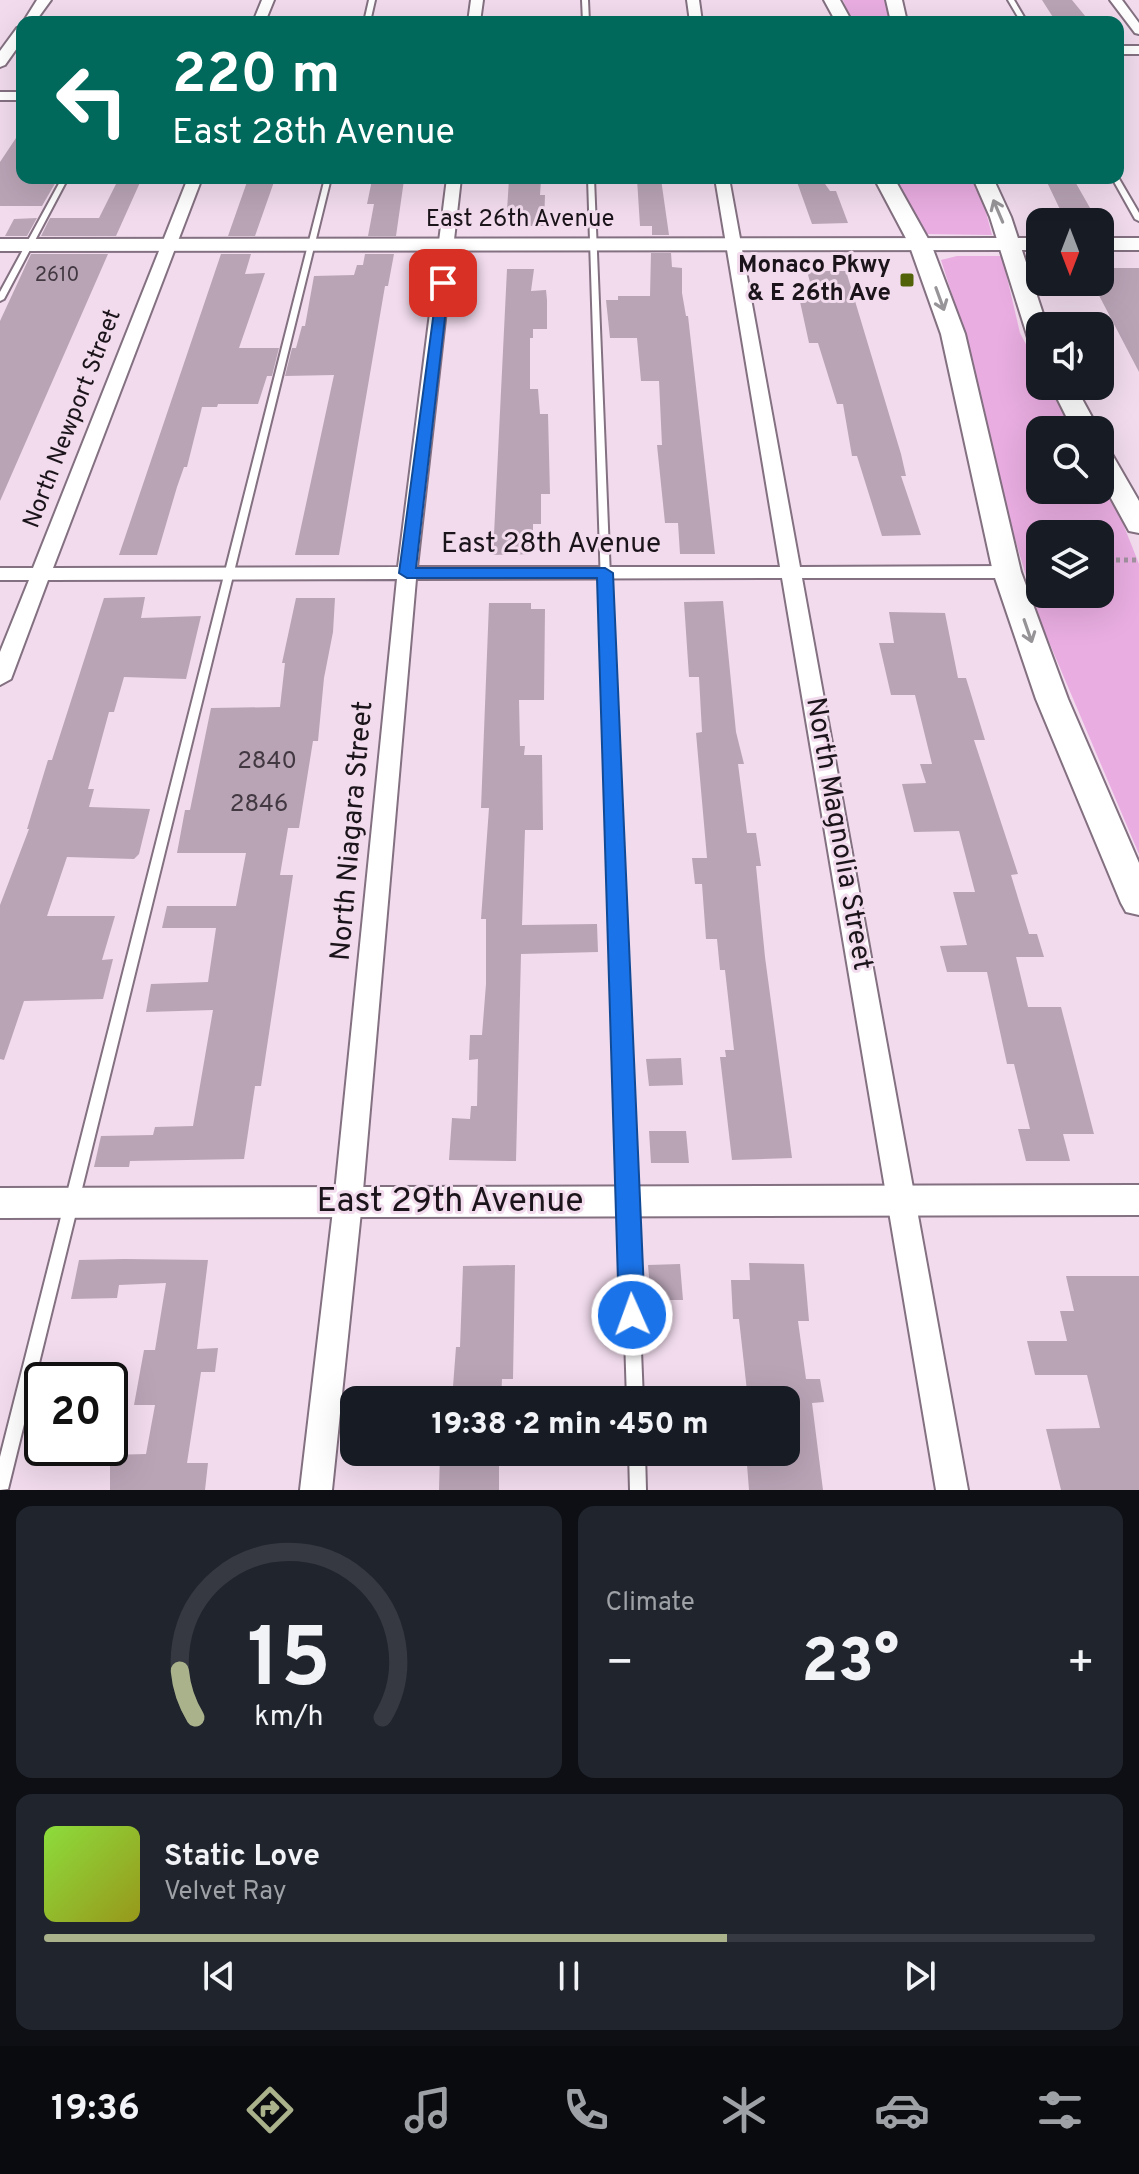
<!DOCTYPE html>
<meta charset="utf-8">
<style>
:root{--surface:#171b24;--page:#20242c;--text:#f1f3f6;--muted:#9ea1a6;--line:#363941;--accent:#a9b28b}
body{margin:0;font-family:Overpass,sans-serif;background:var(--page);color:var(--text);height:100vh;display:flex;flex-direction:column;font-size:30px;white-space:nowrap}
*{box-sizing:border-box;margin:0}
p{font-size:26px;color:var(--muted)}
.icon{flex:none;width:44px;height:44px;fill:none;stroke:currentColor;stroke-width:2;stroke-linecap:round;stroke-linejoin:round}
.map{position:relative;height:1490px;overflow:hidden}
.sheet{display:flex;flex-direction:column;gap:16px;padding:16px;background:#0d0f14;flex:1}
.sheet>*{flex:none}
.top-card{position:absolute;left:16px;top:16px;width:1108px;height:168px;border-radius:16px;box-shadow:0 8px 32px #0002;background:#00695c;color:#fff;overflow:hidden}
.needle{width:52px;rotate:180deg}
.controls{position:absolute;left:1026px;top:208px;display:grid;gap:16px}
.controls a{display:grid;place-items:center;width:88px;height:88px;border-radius:16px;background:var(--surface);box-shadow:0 8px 32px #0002;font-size:40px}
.speed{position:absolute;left:24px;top:1362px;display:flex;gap:16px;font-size:40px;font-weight:700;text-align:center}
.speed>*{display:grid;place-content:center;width:104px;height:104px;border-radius:50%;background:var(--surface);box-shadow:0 8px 32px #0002;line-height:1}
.speed .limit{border:4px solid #111;border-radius:12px;background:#fff;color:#111}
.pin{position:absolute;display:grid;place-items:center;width:68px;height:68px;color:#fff;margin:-34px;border-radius:16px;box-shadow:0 4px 12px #0006}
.me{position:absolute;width:88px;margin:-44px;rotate:358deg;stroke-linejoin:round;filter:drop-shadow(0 0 6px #0008)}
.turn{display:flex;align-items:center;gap:28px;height:168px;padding:0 24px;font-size:36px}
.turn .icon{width:104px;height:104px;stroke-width:2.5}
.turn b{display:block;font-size:56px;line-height:68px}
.big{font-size:60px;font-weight:800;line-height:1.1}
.sheet .card{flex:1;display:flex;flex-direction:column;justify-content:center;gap:12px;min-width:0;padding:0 28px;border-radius:16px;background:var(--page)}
.sheet .dial{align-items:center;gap:0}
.dial svg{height:208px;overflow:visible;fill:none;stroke:var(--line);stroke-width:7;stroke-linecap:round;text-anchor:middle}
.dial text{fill:var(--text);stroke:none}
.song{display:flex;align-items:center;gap:24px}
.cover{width:96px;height:96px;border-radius:12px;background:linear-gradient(135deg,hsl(90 70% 55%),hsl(60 70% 35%))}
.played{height:8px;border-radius:4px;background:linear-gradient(90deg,var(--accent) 65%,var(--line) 65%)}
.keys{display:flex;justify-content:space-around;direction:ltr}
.heat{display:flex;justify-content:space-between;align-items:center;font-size:44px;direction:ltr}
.sheet .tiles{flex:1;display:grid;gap:16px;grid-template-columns:1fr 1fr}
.card:last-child{grid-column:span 2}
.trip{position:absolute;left:340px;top:1386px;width:460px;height:80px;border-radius:16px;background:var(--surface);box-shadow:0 8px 32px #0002;font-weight:800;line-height:80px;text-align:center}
.tab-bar{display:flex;height:128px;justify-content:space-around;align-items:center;background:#090b0e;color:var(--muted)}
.tab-bar .icon{width:56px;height:56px}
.tab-bar .current{color:var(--accent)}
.tab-bar b{font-size:36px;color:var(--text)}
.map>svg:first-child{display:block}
.green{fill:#e9ade1;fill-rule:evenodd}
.building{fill:#b9a4b6}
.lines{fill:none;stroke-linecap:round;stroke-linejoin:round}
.service-casing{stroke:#837080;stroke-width:4}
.minor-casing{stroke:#837080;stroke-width:4}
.tertiary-casing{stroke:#837080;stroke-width:4}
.secondary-casing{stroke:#837080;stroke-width:4}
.path{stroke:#a2919f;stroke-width:5;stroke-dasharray:4 4;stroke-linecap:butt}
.service{fill:#fff;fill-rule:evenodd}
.minor{fill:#fff;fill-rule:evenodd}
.tertiary{fill:#fff;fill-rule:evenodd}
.secondary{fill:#fff;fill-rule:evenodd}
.oneway{stroke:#989598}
.route{fill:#1a73e8;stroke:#114b97;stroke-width:2}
.poi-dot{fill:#516208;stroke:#f1dbed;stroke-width:3}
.labels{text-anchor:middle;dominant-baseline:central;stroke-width:6;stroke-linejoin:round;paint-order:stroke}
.far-number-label{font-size:20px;fill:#423841}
.far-street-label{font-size:24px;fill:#1b141a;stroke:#f1dbed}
.far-poi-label{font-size:24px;font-weight:bold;fill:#1b141a;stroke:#f1dbed;text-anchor:end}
.number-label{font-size:24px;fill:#423841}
.street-label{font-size:28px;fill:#1b141a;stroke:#f1dbed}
.near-street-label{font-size:34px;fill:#1b141a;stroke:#f1dbed}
</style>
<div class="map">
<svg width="1139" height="1490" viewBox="0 0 1139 1490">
<rect width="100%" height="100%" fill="#f1dbed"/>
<!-- green -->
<path class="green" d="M 843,0 L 884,0 L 890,22 L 852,22 Z
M 895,178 L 972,178 L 983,201 L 992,235 L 927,234 Z
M 957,256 L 1002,256 L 1020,333 L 1040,371 L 1040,386 L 1048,386 L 1073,430 L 1040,430 L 1040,490 L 1100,490 L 1100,478 L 1116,506 L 1139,564 L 1139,854 L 1038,616 L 1004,502 L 972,357 L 941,260 ZM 1040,534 L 1100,534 L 1100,594 L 1040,594 Z"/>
<!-- building -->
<path class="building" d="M 1042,0 L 1072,0 L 1090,22 L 1056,22 Z
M 22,129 L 22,179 L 57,180 L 42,206 L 0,206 L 0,162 Z
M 119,178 L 142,178 L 116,236 L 41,236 L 50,218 L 99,218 Z
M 1045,178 L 1073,178 L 1098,222 L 1066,222 Z
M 248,179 L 275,179 L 255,236 L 228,236 Z
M 509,179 L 541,180 L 540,195 L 545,195 L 544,226 L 506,226 Z
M 637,179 L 661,179 L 669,235 L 652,235 L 652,226 L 640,226 Z
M 372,180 L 404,180 L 396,236 L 368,236 L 374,204 L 367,204 Z
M 823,181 L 830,191 L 836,191 L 848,223 L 812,224 L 797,182 Z
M 37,218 L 27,236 L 5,236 L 14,219 Z
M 651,253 L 671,253 L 672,267 L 682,268 L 682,293 L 686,316 L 688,316 L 715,554 L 680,554 L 678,523 L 665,523 L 657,445 L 662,445 L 659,381 L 641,381 L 637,338 L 610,338 L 606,300 L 618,300 L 618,296 L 650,296 Z
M 31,254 L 108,254 L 0,501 L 0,321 Z
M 221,254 L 251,254 L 245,274 L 265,273 L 239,348 L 279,348 L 272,376 L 267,376 L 258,404 L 218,404 L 217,407 L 202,407 L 187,467 L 184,467 L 177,487 L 157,555 L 119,555 Z
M 365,254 L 394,254 L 388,286 L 385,286 L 339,555 L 295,555 L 334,375 L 285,376 L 292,348 L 296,348 L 302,326 L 305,326 L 314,276 L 354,275 L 357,265 L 363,265 Z
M 1100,268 L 1139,268 L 1139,372 L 1092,282 L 1100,282 Z
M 507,269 L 534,269 L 531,291 L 546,290 L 547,300 L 547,329 L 533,329 L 533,338 L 530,338 L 530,389 L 538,389 L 540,414 L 548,414 L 550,494 L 541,494 L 541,524 L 533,524 L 533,554 L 493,555 Z
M 807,271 L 846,271 L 901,454 L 906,476 L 901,476 L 921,535 L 882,536 L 857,456 L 852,456 L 843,404 L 837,404 L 818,343 L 809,343 L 799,297 L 814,297 Z
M 145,597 L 141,618 L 201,616 L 186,679 L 124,677 L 114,712 L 109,712 L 88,789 L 94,789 L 89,807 L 150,809 L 139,854 L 134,859 L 67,857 L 47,916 L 115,916 L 102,960 L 113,959 L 103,999 L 24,1001 L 4,1060 L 0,1059 L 0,905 L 29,829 L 27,829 L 48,760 L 52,760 L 104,598 Z
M 296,598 L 335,598 L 333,632 L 324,678 L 318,741 L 313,741 L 299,828 L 288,828 L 280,875 L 293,875 L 261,1086 L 255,1086 L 244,1159 L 130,1161 L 129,1167 L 94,1167 L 101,1136 L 153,1135 L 155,1127 L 193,1126 L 213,1010 L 146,1012 L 151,984 L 208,982 L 216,928 L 162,928 L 167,906 L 236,906 L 246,853 L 177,853 L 185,810 L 190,810 L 211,708 L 280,707 L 285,663 L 282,663 Z
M 723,601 L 736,732 L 744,764 L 738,764 L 747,833 L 756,833 L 761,866 L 756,866 L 765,957 L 792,1158 L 732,1160 L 720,1057 L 726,1057 L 725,1050 L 734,1050 L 725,970 L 720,970 L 717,939 L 706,939 L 702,884 L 695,884 L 692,858 L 707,858 L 696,733 L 702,732 L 699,677 L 689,677 L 684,602 Z
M 489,603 L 531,603 L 531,609 L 545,609 L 544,700 L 519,700 L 520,746 L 525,746 L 524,755 L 542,755 L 543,830 L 525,830 L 522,925 L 597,924 L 598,952 L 521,954 L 516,1161 L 449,1160 L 452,1118 L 470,1119 L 471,1106 L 477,1106 L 478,1059 L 469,1060 L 470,1035 L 482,1035 L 486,984 L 486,919 L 481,919 L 489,808 L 481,808 Z
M 889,612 L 945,613 L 958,678 L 966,678 L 985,740 L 974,740 L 1018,874 L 1011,875 L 1029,934 L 1037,934 L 1044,957 L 1016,957 L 1028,1007 L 1061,1007 L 1094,1134 L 1063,1134 L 1070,1161 L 1026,1161 L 1018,1129 L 1030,1129 L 1014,1064 L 1007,1064 L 987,972 L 947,972 L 940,946 L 967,945 L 953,892 L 975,892 L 959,831 L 914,832 L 902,784 L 926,783 L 920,764 L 932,764 L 915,695 L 891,695 L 879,643 L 894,643 Z
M 681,1058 L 683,1085 L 649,1086 L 646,1059 Z
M 649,1131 L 686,1131 L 689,1163 L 651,1163 Z
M 124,1259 L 208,1260 L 197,1349 L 218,1348 L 215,1372 L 201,1372 L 187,1463 L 208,1463 L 205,1490 L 110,1490 L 110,1455 L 146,1454 L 155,1405 L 134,1405 L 144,1350 L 155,1350 L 166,1283 L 119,1285 L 117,1298 L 71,1299 L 79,1260 Z
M 749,1263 L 804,1264 L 809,1321 L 798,1321 L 806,1379 L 820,1379 L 824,1402 L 812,1403 L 823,1490 L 749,1490 L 746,1452 L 786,1452 L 786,1400 L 748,1400 L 739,1319 L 733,1319 L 731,1280 L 750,1280 Z
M 680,1264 L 683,1300 L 651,1300 L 648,1265 Z
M 515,1265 L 513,1379 L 502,1379 L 501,1400 L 452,1400 L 456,1347 L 460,1347 L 463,1266 Z
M 1066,1276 L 1139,1276 L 1139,1490 L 1061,1490 L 1046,1429 L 1100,1428 L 1087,1375 L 1035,1375 L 1027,1341 L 1067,1341 L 1060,1311 L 1074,1311 Z
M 440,1452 L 499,1452 L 499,1490 L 439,1490 Z"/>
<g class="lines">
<defs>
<path id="service" d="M 369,0 L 375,0 L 370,22 L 364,22 Z
M 582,0 L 588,0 L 589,22 L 583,22 Z
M 1008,0 L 1014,0 L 1027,22 L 1021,22 Z
M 1118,177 L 1139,213 L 1139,221 L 1135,219 L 1112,178 Z
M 62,178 L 68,178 L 4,299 L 0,301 L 0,292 Z
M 325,178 L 331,178 L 8,1489 L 0,1490 L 0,1457 Z
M 588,178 L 594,178 L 643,1400 L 627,1400 Z
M 629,1452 L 645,1452 L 646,1490 L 630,1490 Z"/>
<path id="minor" d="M 262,0 L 274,0 L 265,22 L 253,22 Z
M 471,0 L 483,0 L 480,22 L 468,22 Z
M 687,0 L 699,0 L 702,22 L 690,22 Z
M 1110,0 L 1122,0 L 1139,23 L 1139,34 L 1135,33 Z
M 1118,46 L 1139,46 L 1139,54 L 1118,54 Z
M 0,92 L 22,92 L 22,100 L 0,100 Z
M 188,178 L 202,178 L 53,568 L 398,567 L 447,178 L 461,178 L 417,567 L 780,567 L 715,178 L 729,178 L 800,567 L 1007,566 L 1017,572 L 1007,578 L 802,578 L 968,1490 L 936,1490 L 782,578 L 416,579 L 362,1202 L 332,1490 L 300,1490 L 334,1202 L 397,579 L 48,580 L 11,679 L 0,685 L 0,652 L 29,580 L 0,580 L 0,568 L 33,568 Z"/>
<path id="tertiary" d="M 37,0 L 51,0 L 35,22 L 22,24 Z
M 22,27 L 22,41 L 5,65 L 0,67 L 0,51 L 17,28 Z
M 1040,238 L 1040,250 L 0,251 L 0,239 Z
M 1100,238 L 1139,238 L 1139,250 L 1100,250 Z
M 1139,1185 L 1139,1215 L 0,1218 L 0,1188 Z"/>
<path id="secondary" d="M 824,0 L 840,0 L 852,22 L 836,22 Z
M 886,0 L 902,0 L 907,22 L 891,22 Z
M 874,178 L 894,178 L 931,244 L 965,334 L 1021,572 L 1068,699 L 1139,863 L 1139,915 L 1126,912 L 1121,903 L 1036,699 L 993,572 L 941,334 L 909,244 Z
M 973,178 L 993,178 L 1011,217 L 1047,326 L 1040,326 L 1040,345 L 1032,343 L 1028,338 L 990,217 Z
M 1051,386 L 1075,386 L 1099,430 L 1073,430 Z
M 1100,446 L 1109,449 L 1139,501 L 1139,533 L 1129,531 L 1100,478 Z"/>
</defs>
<!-- service casing -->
<use href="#service" class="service-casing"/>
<!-- minor casing -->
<use href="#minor" class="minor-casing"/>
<!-- tertiary casing -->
<use href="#tertiary" class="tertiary-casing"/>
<!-- secondary casing -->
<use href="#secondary" class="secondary-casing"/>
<!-- path -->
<path class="path" d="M 1100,560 L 1139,560"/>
<!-- service -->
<use href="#service" class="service"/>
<!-- minor -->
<use href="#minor" class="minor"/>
<!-- tertiary -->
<use href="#tertiary" class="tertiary"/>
<!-- secondary -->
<use href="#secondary" class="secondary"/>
</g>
<!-- one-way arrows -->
<defs><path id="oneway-shaft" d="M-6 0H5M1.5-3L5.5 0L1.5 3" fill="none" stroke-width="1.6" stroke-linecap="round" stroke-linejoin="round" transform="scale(2)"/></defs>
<g class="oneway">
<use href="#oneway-shaft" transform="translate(998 211) rotate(-113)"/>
<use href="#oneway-shaft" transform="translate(940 299) rotate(70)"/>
<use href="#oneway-shaft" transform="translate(1028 631) rotate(71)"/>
</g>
<!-- route -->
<path class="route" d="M 438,281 L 449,283 L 416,568 L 605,568 L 613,573 L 645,1315 L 641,1322 L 632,1326 L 623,1322 L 619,1315 L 597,578 L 407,578 L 399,573 Z"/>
<!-- markers -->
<rect class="poi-dot" x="899" y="272" width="16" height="16" rx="4"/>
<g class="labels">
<!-- far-number labels -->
<g class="far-number-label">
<text x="57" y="276">2610</text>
</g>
<!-- far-street labels -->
<g class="far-street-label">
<text x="520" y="220">East 26th Avenue</text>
<text transform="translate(73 419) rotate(-69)">North Newport Street</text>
</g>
<!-- far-poi labels -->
<g class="far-poi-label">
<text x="891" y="266">Monaco Pkwy<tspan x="891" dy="28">&amp; E 26th Ave</tspan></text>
</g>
<!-- number labels -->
<g class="number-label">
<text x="267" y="762">2840</text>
<text x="259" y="805">2846</text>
</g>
<!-- street labels -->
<g class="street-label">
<text x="551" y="545">East 28th Avenue</text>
<text transform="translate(353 831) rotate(-85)">North Niagara Street</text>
<text transform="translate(838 834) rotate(80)">North Magnolia Street</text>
</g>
<!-- near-street labels -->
<g class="near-street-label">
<text x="450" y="1202">East 29th Avenue</text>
</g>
</g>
</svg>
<div class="controls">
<a><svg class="needle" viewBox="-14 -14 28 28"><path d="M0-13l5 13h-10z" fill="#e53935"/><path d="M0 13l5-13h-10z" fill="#9ea1a6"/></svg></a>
<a><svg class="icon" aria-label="sound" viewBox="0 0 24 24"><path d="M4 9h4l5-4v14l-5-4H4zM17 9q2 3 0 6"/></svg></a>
<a><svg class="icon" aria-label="search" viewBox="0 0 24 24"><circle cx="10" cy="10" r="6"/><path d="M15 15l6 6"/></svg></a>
<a><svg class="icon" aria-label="layers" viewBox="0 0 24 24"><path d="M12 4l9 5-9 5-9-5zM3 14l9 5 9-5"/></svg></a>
</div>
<div class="speed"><div class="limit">20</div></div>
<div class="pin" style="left:443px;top:283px;background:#d93025"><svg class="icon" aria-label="arrive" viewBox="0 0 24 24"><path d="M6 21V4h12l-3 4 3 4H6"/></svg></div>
<svg class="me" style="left:632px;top:1315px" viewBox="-20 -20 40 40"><circle r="17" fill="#1a73e8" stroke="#fff" stroke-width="3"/><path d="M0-11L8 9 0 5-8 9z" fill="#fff"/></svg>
<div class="trip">19:38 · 2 min · 450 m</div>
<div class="top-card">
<div class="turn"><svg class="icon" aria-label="left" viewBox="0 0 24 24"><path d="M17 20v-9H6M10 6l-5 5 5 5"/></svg><div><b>220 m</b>East 28th Avenue</div></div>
</div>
</div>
<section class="sheet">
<div class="tiles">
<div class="card dial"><svg viewBox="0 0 100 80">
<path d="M14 69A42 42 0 1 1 86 69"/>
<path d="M14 69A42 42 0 0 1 8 51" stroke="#a9b28b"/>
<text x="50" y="56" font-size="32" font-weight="700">15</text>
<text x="50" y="72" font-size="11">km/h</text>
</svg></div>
<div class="card"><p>Climate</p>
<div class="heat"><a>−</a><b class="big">23°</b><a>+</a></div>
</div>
<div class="card">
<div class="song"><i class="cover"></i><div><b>Static Love</b><p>Velvet Ray</p></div></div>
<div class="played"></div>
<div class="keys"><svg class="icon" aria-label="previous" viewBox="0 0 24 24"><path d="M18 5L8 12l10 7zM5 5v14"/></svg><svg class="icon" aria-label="pause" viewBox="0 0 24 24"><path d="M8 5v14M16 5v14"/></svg><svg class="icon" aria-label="next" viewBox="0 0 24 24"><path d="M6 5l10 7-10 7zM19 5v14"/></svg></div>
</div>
</div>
</section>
<nav class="tab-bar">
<b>19:36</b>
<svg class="icon current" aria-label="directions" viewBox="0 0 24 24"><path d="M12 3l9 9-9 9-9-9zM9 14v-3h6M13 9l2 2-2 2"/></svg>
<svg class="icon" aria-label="music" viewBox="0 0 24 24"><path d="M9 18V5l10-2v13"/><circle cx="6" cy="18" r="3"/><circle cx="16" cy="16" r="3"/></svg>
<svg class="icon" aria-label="phone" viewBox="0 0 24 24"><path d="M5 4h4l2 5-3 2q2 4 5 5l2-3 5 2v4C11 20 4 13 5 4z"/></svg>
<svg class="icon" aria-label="climate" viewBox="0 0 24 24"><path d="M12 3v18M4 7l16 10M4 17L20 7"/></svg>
<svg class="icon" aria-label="car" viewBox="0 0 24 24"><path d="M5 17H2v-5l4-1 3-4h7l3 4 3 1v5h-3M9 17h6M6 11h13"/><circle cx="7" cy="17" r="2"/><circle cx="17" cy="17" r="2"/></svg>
<svg class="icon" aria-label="filters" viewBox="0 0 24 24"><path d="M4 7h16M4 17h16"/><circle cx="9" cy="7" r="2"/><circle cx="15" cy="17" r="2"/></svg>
</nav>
